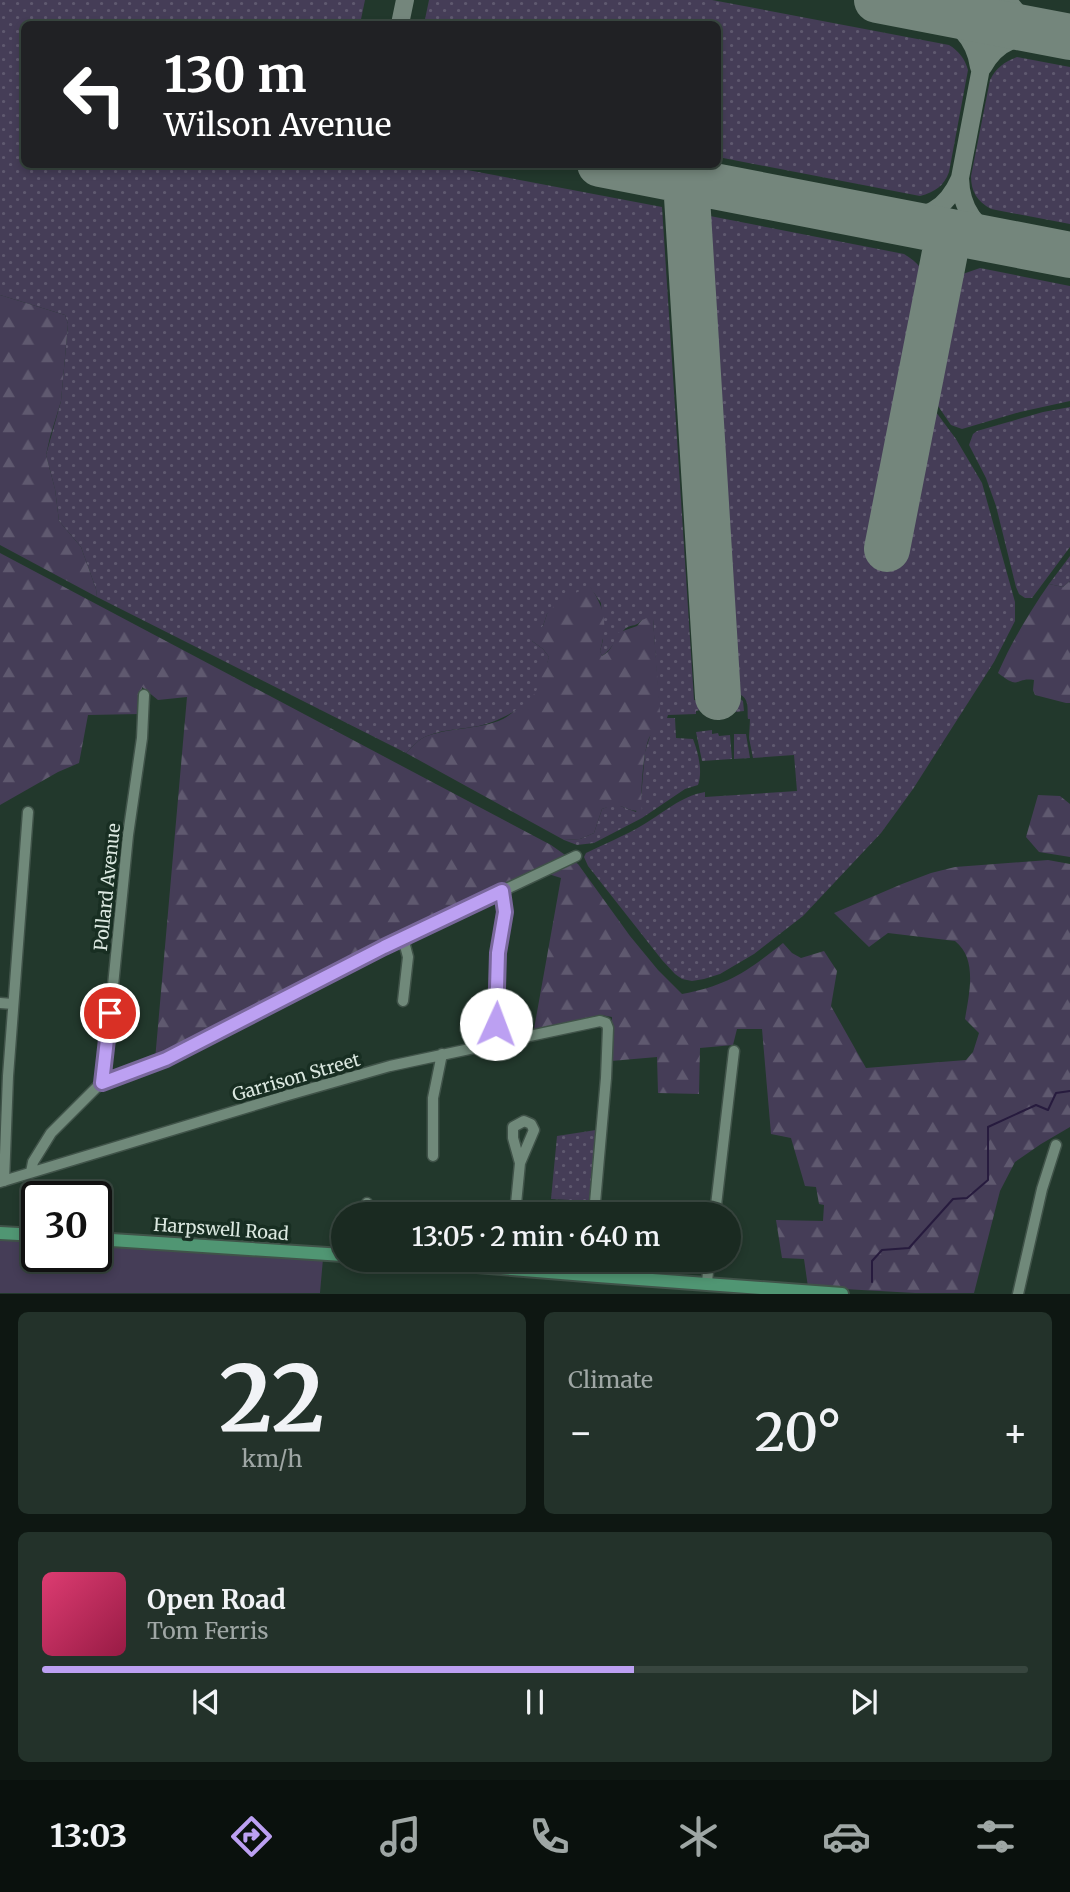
<!DOCTYPE html>
<meta charset="utf-8">
<style>
:root{--surface:#1a2a21;--page:#23322a;--text:#f1f3f6;--muted:#9fa7a5;--line:#38463f;--accent:#bca0f2}
body{margin:0;font-family:Merriweather,serif;background:var(--page);color:var(--text);height:100vh;display:flex;flex-direction:column;font-size:26px;white-space:nowrap}
*{box-sizing:border-box;margin:0}
p{font-size:23px;color:var(--muted)}
.icon{flex:none;width:38px;height:38px;fill:none;stroke:currentColor;stroke-width:2;stroke-linecap:round;stroke-linejoin:round}
.map{position:relative;height:1294px;overflow:hidden}
.details{display:flex;flex-direction:column;gap:18px;padding:18px;background:#0e1712;flex:1}
.details>*{flex:none}
.top-card{position:absolute;left:21px;top:21px;width:700px;height:147px;border-radius:10px;box-shadow:0 4px 10px #0003,0 0 0 2px var(--line);background:#202124;color:#fff;overflow:hidden}
.speed{position:absolute;left:21px;top:1181px;display:flex;gap:14px;font-size:35px;font-weight:700;text-align:center}
.speed>*{display:grid;place-content:center;width:91px;height:91px;border-radius:50%;background:var(--surface);box-shadow:0 4px 10px #0003,0 0 0 2px var(--line);line-height:1}
.speed .limit{border:4px solid #111;border-radius:10px;background:#fff;color:#111}
.pin{position:absolute;display:grid;place-items:center;width:60px;height:60px;color:#fff;margin:-30px;border:4px solid #fff;border-radius:50%;box-shadow:0 2px 7px #0007}
.me{position:absolute;width:77px;margin:-38px;rotate:2deg;stroke-linejoin:round;filter:drop-shadow(0 0 5px #0008)}
.turn{display:flex;align-items:center;gap:24px;height:147px;padding:0 28px;font-size:32px}
.turn .icon{width:91px;height:91px;stroke-width:2.5}
.turn b{display:block;font-size:49px;line-height:60px}
.big{font-size:52px;font-weight:600;line-height:1.1}
.details .tile{flex:1;display:flex;flex-direction:column;justify-content:center;gap:10px;min-width:0;padding:0 24px;border-radius:10px;background:var(--page)}
.details .dial{align-items:center;gap:0}
.dial b{font-size:91px;line-height:1}
.song{display:flex;align-items:center;gap:21px}
.cover{width:84px;height:84px;border-radius:10px;background:linear-gradient(135deg,hsl(340 70% 55%),hsl(340 70% 35%))}
.played{height:7px;border-radius:4px;background:linear-gradient(90deg,var(--accent) 60%,var(--line) 60%)}
.keys{display:flex;justify-content:space-around;direction:ltr}
.heat{display:flex;justify-content:space-between;align-items:center;font-size:38px;direction:ltr}
.details .tiles{flex:1;display:grid;gap:18px;grid-template-columns:1fr 1fr}
.tile:last-child{grid-column:span 2}
.trip{position:absolute;left:331px;top:1202px;width:410px;height:70px;border-radius:35px;background:var(--surface);box-shadow:0 4px 10px #0003,0 0 0 2px var(--line);font-weight:600;line-height:70px;text-align:center}
.tab-bar{display:flex;height:112px;justify-content:space-around;align-items:center;background:#0a110d;color:var(--muted)}
.tab-bar .icon{width:49px;height:49px}
.tab-bar .current{color:var(--accent)}
.tab-bar b{font-size:32px;color:var(--text)}
.map>svg:first-child{display:block}
.green{fill:url(#green-dots)}
.forest{fill:url(#forest-firs)}
.pitch{fill:#453d57}
.lines{fill:none;stroke-linecap:round;stroke-linejoin:round}
.stream{stroke:#271b3e;stroke-width:2}
.taxiway{stroke:#74867c;stroke-width:18}
.runway{stroke:#74867c;stroke-width:46}
.minor-casing{stroke:#405349;stroke-width:13}
.major-casing{stroke:#405349;stroke-width:16}
.minor{stroke:#70897a;stroke-width:10}
.major{stroke:#509673;stroke-width:12}
.route-casing{stroke:#7a689d;stroke-width:18}
.route{stroke:#bca0f2;stroke-width:12}
.labels{text-anchor:middle;dominant-baseline:central;stroke-width:7;stroke-linejoin:round;paint-order:stroke}
.street-label{font-size:18px;fill:#dbe8e0;stroke:#182e22}
</style>
<div class="map">
<svg width="1070" height="1294" viewBox="0 0 1070 1294">
<defs>
<pattern id="green-dots" width="8" height="8" patternUnits="userSpaceOnUse" patternTransform="scale(1.75)"><rect width="8" height="8" fill="#453d57"/><path d="M2 2h.1M6 6h.1" fill="none" stroke="#5f596f" stroke-width="1.8" stroke-linecap="round"/></pattern>
<pattern id="forest-firs" width="22" height="20" patternUnits="userSpaceOnUse" patternTransform="scale(1.75)"><rect width="22" height="20" fill="#453d57"/><path d="M5 1l3.5 6h-7zM16 11l3.5 6h-7z" fill="#5f596f"/></pattern>
</defs>
<rect width="100%" height="100%" fill="#22382c"/>
<!-- green -->
<path class="green" d="M 0,0 L 365,0 L 360,24 L 24,24 L 24,164 L 441,165 L 662,207 L 694,700 L 699,701 L 700,710 L 696,711 L 696,714 L 668,715 L 667,718 L 675,718 L 676,738 L 693,739 C 698,752 703,771 698,785 L 685,789 L 642,818 L 594,843 L 577,845 L 564,840 L 580,839 L 594,833 L 602,809 L 615,804 L 636,812 L 641,798 L 645,752 L 651,733 L 660,725 L 653,619 L 642,620 C 636,627 633,624 626,628 C 617,635 613,649 602,656 L 600,651 L 603,640 L 601,603 L 590,587 L 547,614 L 543,626 L 532,641 L 543,649 L 549,657 C 548,662 539,689 536,693 C 527,706 501,720 486,724 C 466,730 446,728 427,736 C 419,739 412,747 406,753 L 97,597 L 96,589 L 81,547 L 59,521 L 55,489 L 46,455 L 61,401 L 68,324 L 65,315 L 0,295 Z
M 429,0 L 712,0 L 949,45 C 959,51 965,59 968,70 L 949,172 C 944,186 935,192 920,196 L 718,157 L 718,24 L 424,24 Z
M 1017,57 L 1070,67 L 1070,224 L 991,209 C 977,201 971,192 971,176 L 990,80 C 996,68 1004,62 1017,57 Z
M 710,216 L 904,254 C 919,263 927,272 926,291 L 877,547 L 897,551 L 925,407 L 930,406 L 933,408 L 956,439 L 982,483 L 1015,602 L 1015,621 L 994,662 L 913,789 L 881,833 L 803,916 L 754,954 L 720,974 L 704,979 L 692,981 L 682,979 L 675,974 L 662,960 L 588,866 L 584,857 L 586,853 C 604,844 624,836 641,826 C 662,814 681,796 705,792 L 705,797 L 797,791 L 794,755 L 753,758 L 749,738 L 750,719 L 748,719 C 747,709 750,699 739,694 Z
M 980,268 L 1070,286 L 1070,401 L 1020,412 L 962,429 L 951,425 L 938,406 L 930,385 L 951,284 L 957,276 Z
M 1070,407 L 1070,547 L 1032,598 L 1025,598 L 1019,594 L 1016,587 L 996,506 L 986,478 L 969,445 L 973,434 L 977,431 L 1043,412 Z
M 1070,556 L 1070,581 L 1063,587 L 1049,584 Z
M 739,698 L 743,701 L 744,711 L 726,713 L 730,709 L 729,704 L 726,700 L 719,701 L 716,704 L 717,709 L 702,710 L 702,700 Z
M 712,730 L 712,734 L 718,733 L 719,736 L 730,735 L 732,759 L 702,761 L 696,732 Z
M 734,734 L 746,734 L 750,758 L 734,759 Z
M 596,1130 L 589,1201 L 551,1199 L 557,1136 Z"/>
<!-- forest -->
<path class="forest" d="M 0,295 L 65,315 L 68,324 L 61,401 L 50,437 L 46,455 L 55,489 L 59,521 L 81,547 L 96,589 L 97,597 L 0,545 Z
M 0,553 L 551,845 L 578,864 L 630,936 L 658,970 L 682,994 C 727,986 748,971 783,943 L 792,953 L 801,958 L 824,951 L 837,971 L 831,1006 L 866,1068 L 966,1060 L 973,1052 L 979,1033 L 965,1019 C 969,994 978,959 955,941 L 888,933 L 869,947 L 834,913 L 902,884 L 931,873 L 955,867 L 1048,860 L 1070,864 L 1070,1127 L 1041,1144 L 1015,1162 L 1000,1191 L 974,1293 L 915,1293 L 808,1287 L 804,1259 L 782,1258 L 776,1220 L 823,1221 L 824,1205 L 819,1204 L 816,1187 L 805,1186 L 791,1138 L 771,1134 L 762,1029 L 737,1029 L 733,1045 L 700,1048 L 699,1094 L 658,1093 L 657,1057 L 611,1061 L 612,1017 L 601,1015 L 534,1029 L 561,878 L 539,871 L 155,1060 L 187,697 L 158,700 L 142,687 L 140,714 L 88,715 L 79,763 L 58,772 L 0,805 Z
M 1070,581 L 1070,703 L 1066,703 L 1035,695 L 1033,690 L 1034,680 C 1014,677 1021,691 998,673 C 1012,641 1029,613 1049,584 L 1063,587 Z
M 590,586 C 605,609 608,624 600,651 L 602,656 C 611,651 614,643 617,633 L 637,626 L 642,620 L 649,617 L 653,619 L 661,725 C 657,730 652,732 649,738 C 643,752 640,796 642,811 C 623,812 626,801 602,809 L 594,833 L 580,839 L 564,840 L 406,753 C 412,747 419,739 427,736 C 452,727 479,730 503,719 C 509,716 515,710 521,706 C 536,694 542,689 536,670 L 547,663 L 549,657 L 543,649 L 532,641 L 534,632 L 543,626 L 547,614 L 559,601 Z
M 1038,795 L 1060,796 L 1070,804 L 1070,857 L 1039,852 L 1026,837 Z"/>
<!-- pitch -->
<path class="pitch" d="M 0,1239 L 37,1242 L 37,1256 L 96,1256 L 96,1245 L 323,1259 L 320,1293 L 0,1293 Z"/>
<g class="lines">
<!-- stream -->
<path class="stream" d="M 872,1282 L 872,1261 L 882,1250 L 909,1248 L 953,1199 L 967,1198 L 988,1180 L 988,1127 L 1036,1105 L 1048,1110 L 1056,1093 L 1070,1091"/>
<!-- taxiway -->
<path class="taxiway" d="M 1007,0 L 1023,19 L 1049,33
M 930,10 C 956,21 975,37 979,67
M 933,10 L 958,7 L 974,0
M 400,24 L 405,0
M 983,67 C 998,39 1020,36 1049,33
M 960,178 C 961,210 976,228 1003,242
M 893,221 C 926,218 946,210 960,178 L 994,0"/>
<!-- runway -->
<path class="runway" d="M 877,0 L 1070,37
M 600,164 L 1070,255
M 686,181 L 718,697
M 887,549 L 949,232"/>
<defs>
<path id="minor" d="M 403,938 L 408,957 L 403,1001
M 0,1003 L 13,1004
M 497,1042 L 498,952 L 505,912 L 502,891
M 101,1083 L 105,1066 L 128,835 L 142,738 L 144,695
M 433,1156 L 433,1098 L 442,1054
M 31,1172 L 33,1162 L 51,1133 L 101,1083 L 166,1059 L 384,947 L 576,856
M 4,1181 L 8,1076 L 28,812
M 0,1182 L 288,1095 L 390,1066 L 600,1021 L 606,1023 L 608,1028 L 606,1078 L 594,1214
M 367,1203 L 367,1214
M 515,1214 L 520,1163 L 513,1138 L 513,1127 L 524,1121 L 531,1124 L 534,1130 L 520,1163
M 715,1214 L 734,1051
M 589,1275 L 590,1260
M 707,1283 L 709,1260
M 1018,1294 L 1042,1189 L 1056,1145"/>
<path id="major" d="M 0,1233 L 37,1235
M 96,1239 L 343,1255
M 403,1260 L 598,1276 L 842,1294"/>
</defs>
<!-- minor casing -->
<use href="#minor" class="minor-casing"/>
<!-- major casing -->
<use href="#major" class="major-casing"/>
<!-- minor -->
<use href="#minor" class="minor"/>
<!-- major -->
<use href="#major" class="major"/>
</g>
<g class="lines">
<defs>
<path id="route" d="M 110,1013 L 102,1083 L 166,1059 L 384,947 L 502,891 L 505,912 L 498,953 L 496,1024"/>
</defs>
<!-- route casing -->
<use href="#route" class="route-casing"/>
<!-- route -->
<use href="#route" class="route"/>
</g>
<g class="labels">
<!-- street labels -->
<g class="street-label">
<text transform="translate(107 887) rotate(-84)">Pollard Avenue</text>
<text transform="translate(296 1077) rotate(-16)">Garrison Street</text>
<text transform="translate(221 1229) rotate(4)">Harpswell Road</text>
</g>
</g>
</svg>
<div class="speed"><div class="limit">30</div></div>
<div class="pin" style="left:110px;top:1013px;background:#d93025"><svg class="icon" aria-label="arrive" viewBox="0 0 24 24"><path d="M6 21V4h12l-3 4 3 4H6"/></svg></div>
<svg class="me" style="left:496px;top:1024px" viewBox="-20 -20 40 40"><circle r="19" fill="#fff"/><path d="M0-13L10 11 0 6-10 11z" fill="#bca0f2"/></svg>
<div class="trip">13:05 · 2 min · 640 m</div>
<div class="top-card">
<div class="turn"><svg class="icon" aria-label="left" viewBox="0 0 24 24"><path d="M17 20v-9H6M10 6l-5 5 5 5"/></svg><div><b>130 m</b>Wilson Avenue</div></div>
</div>
</div>
<section class="details">
<div class="tiles">
<div class="tile dial"><b>22</b><p>km/h</p></div>
<div class="tile"><p>Climate</p>
<div class="heat"><a>−</a><b class="big">20°</b><a>+</a></div>
</div>
<div class="tile">
<div class="song"><i class="cover"></i><div><b>Open Road</b><p>Tom Ferris</p></div></div>
<div class="played"></div>
<div class="keys"><svg class="icon" aria-label="previous" viewBox="0 0 24 24"><path d="M18 5L8 12l10 7zM5 5v14"/></svg><svg class="icon" aria-label="pause" viewBox="0 0 24 24"><path d="M8 5v14M16 5v14"/></svg><svg class="icon" aria-label="next" viewBox="0 0 24 24"><path d="M6 5l10 7-10 7zM19 5v14"/></svg></div>
</div>
</div>
</section>
<nav class="tab-bar">
<b>13:03</b>
<svg class="icon current" aria-label="directions" viewBox="0 0 24 24"><path d="M12 3l9 9-9 9-9-9zM9 14v-3h6M13 9l2 2-2 2"/></svg>
<svg class="icon" aria-label="music" viewBox="0 0 24 24"><path d="M9 18V5l10-2v13"/><circle cx="6" cy="18" r="3"/><circle cx="16" cy="16" r="3"/></svg>
<svg class="icon" aria-label="phone" viewBox="0 0 24 24"><path d="M5 4h4l2 5-3 2q2 4 5 5l2-3 5 2v4C11 20 4 13 5 4z"/></svg>
<svg class="icon" aria-label="climate" viewBox="0 0 24 24"><path d="M12 3v18M4 7l16 10M4 17L20 7"/></svg>
<svg class="icon" aria-label="car" viewBox="0 0 24 24"><path d="M5 17H2v-5l4-1 3-4h7l3 4 3 1v5h-3M9 17h6M6 11h13"/><circle cx="7" cy="17" r="2"/><circle cx="17" cy="17" r="2"/></svg>
<svg class="icon" aria-label="filters" viewBox="0 0 24 24"><path d="M4 7h16M4 17h16"/><circle cx="9" cy="7" r="2"/><circle cx="15" cy="17" r="2"/></svg>
</nav>
